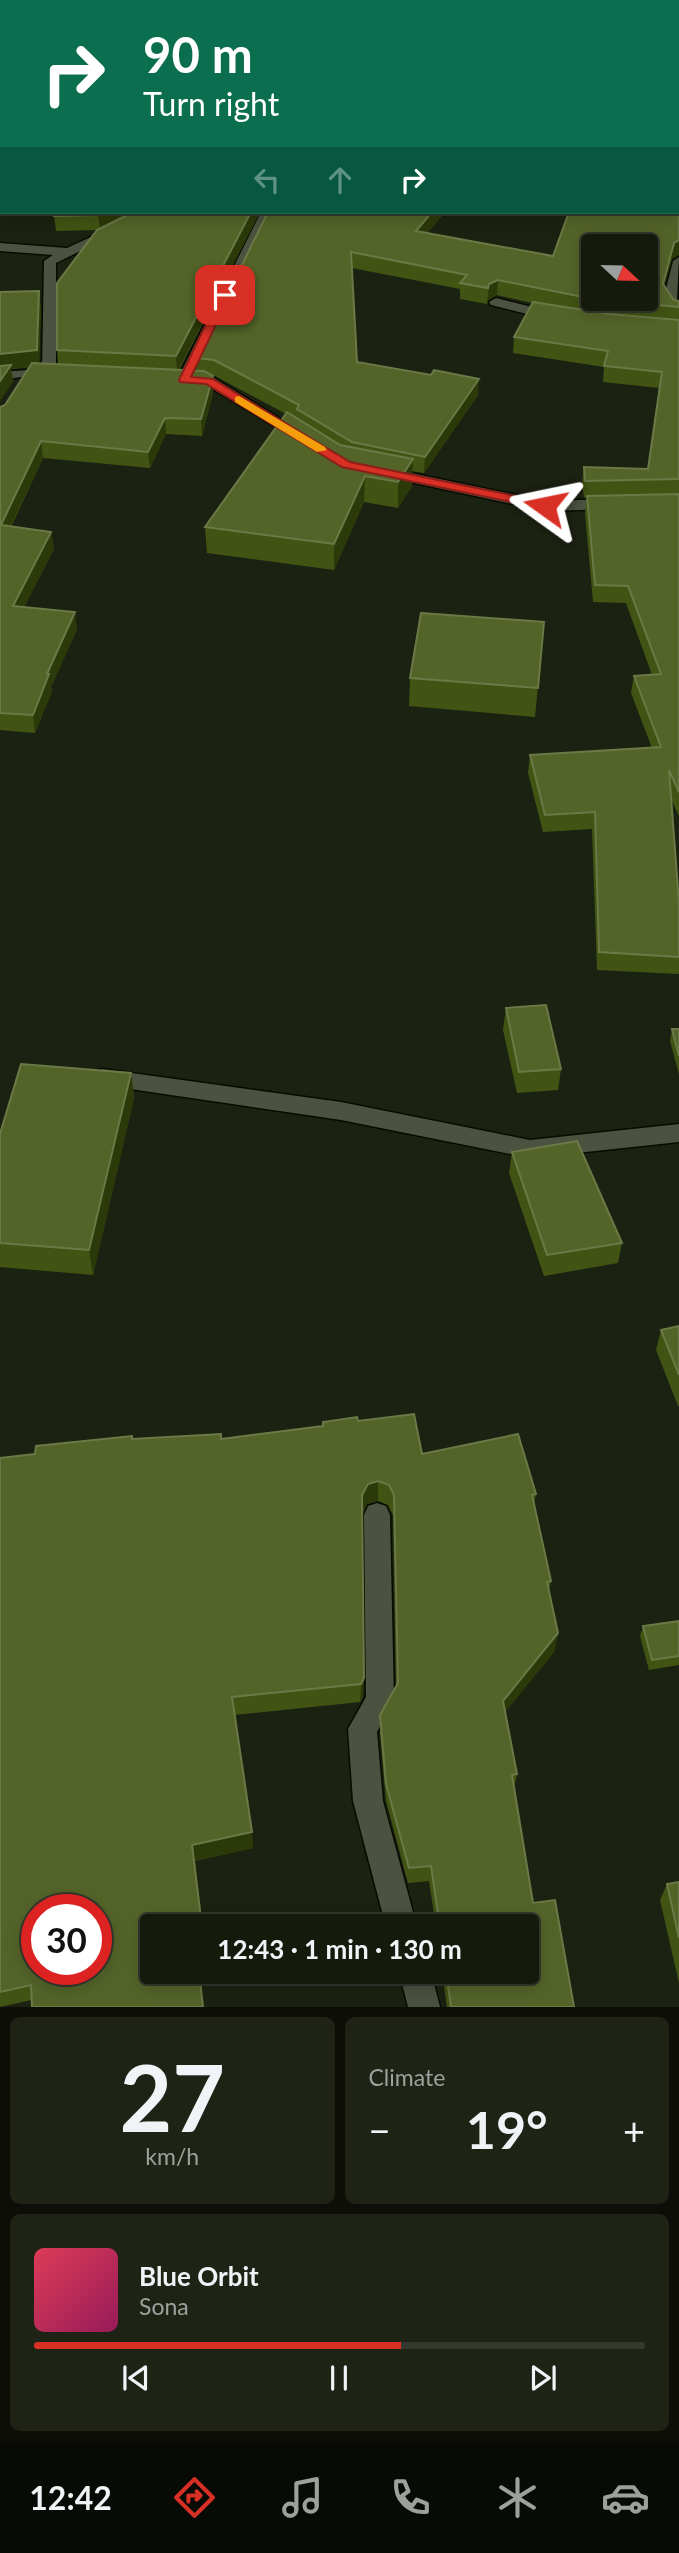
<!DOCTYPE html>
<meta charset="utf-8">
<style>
:root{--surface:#151a0d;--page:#1e2316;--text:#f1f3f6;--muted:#9da19d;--line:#34382e;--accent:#d93025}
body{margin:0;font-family:Lato,sans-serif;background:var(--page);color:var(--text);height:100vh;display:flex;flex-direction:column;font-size:26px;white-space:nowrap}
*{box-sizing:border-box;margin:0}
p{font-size:23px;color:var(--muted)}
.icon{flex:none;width:38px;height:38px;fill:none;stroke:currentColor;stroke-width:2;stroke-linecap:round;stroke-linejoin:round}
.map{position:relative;height:2007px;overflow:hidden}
.sheet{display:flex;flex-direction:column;gap:10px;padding:10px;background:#0c0e07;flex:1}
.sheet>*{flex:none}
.banner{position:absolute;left:0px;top:0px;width:679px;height:214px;box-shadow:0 4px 18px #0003,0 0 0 2px var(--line);background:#0b6e4f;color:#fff;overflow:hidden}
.needle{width:46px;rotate:112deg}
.tools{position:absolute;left:581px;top:234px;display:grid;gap:14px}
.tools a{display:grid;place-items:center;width:77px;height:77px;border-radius:7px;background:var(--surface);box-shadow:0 4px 18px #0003,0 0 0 2px var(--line);font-size:35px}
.speed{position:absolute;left:21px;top:1894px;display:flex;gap:14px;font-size:35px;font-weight:700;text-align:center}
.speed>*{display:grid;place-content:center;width:91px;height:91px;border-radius:50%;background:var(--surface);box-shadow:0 4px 18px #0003,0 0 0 2px var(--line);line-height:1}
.speed .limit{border:10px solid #d22;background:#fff;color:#111}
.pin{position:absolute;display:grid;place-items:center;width:60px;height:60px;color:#fff;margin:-30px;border-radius:14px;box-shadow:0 4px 10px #0006}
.me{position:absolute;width:77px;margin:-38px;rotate:282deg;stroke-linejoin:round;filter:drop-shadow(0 0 5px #0008)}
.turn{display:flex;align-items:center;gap:24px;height:147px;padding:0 28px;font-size:32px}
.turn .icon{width:91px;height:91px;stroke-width:2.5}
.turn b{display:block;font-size:49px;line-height:60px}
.lanes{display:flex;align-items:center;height:66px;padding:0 28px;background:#0003;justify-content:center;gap:35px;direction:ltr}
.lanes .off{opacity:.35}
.big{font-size:52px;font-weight:700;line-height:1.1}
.sheet .widget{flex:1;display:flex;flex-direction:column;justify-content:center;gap:10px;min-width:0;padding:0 24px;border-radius:10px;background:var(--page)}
.sheet .dial{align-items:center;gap:0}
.dial b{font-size:91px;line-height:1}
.song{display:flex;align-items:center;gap:21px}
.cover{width:84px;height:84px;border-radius:10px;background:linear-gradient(135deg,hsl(350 70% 55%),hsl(330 70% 35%))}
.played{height:7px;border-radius:4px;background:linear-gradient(90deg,var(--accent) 60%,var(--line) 60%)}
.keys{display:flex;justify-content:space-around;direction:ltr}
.heat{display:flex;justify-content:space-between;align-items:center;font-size:38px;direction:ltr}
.sheet .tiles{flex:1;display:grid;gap:10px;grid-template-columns:1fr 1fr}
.widget:last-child{grid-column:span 2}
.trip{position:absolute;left:140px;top:1914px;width:399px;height:70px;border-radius:7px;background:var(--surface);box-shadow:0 4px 18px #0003,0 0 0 2px var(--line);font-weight:700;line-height:70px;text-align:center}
.menu{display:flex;height:112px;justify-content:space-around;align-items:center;background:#080a05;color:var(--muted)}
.menu .icon{width:49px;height:49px}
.menu .selected{color:var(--accent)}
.menu b{font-size:32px;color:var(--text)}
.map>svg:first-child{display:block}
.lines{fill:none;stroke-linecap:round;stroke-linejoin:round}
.street-casing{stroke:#070b01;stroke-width:3}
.street{fill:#4b523f;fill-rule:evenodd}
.wall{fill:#425413}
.shaded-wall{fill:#2c3909}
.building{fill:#546429;stroke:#6a7946;stroke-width:2;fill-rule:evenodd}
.route{fill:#d93025;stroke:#8d1f18;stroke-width:2}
.slow{fill:#f59e0b}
</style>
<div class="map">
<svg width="679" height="2007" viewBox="0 0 679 2007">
<rect width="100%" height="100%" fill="#1c2211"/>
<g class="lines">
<defs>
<path id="street" d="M 350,0 L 360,0 L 361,2 L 351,2 Z
M 0,127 L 2,127 L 0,136 Z
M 677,130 L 679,130 L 679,137 L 677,137 Z
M 145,212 L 160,212 L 56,263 L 56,370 L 61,374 L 59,377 L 29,376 L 0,380 L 0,372 L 42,369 L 44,261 L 53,255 L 0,251 L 0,243 L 67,248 Z
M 261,212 L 273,212 L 193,376 L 214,378 L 308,436 L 310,439 L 308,442 L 303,443 L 206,385 L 184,384 L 177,380 Z
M 679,257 L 677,300 L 679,315 L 674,314 L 663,300 L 673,261 Z
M 496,298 L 560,314 L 562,317 L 555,321 L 491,305 L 489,302 Z
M 387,468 L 545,501 L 614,499 L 622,504 L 614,509 L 545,511 L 382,476 L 379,473 L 382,470 Z
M 103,1069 L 341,1102 L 530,1140 L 679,1124 L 679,1142 L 530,1158 L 341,1120 L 103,1085 L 95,1083 L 92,1077 L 95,1071 Z
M 377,1503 L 386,1506 L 390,1515 L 394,1701 L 377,1732 L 383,1801 L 417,1927 L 386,1927 L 353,1801 L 348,1729 L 366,1697 L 364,1515 L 368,1506 Z
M 399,1972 L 431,1972 L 440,2007 L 408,2007 Z"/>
</defs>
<!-- street casing -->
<use href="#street" class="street-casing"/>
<!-- street -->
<use href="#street" class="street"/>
</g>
<!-- wall -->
<path class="wall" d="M 260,212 L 179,370 L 197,371 L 196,358 L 268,212 L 444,213 L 427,233 L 553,256 L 672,259 L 664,286 L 674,300 L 679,301 L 679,816 L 671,799 L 679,903 L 679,974 L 597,970 L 592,829 L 543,832 L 528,773 L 530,755 L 652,748 L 631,693 L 634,676 L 652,675 L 626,603 L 593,602 L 585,513 L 587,497 L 584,498 L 582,483 L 584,467 L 648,469 L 659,388 L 603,382 L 604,367 L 513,353 L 514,337 L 532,303 L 497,295 L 488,300 L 487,304 L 460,299 L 460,289 L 352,268 L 357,362 L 478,395 L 424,473 L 412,471 L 412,486 L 398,508 L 364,502 L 334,570 L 207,553 L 205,527 L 286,414 L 215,376 L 211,375 L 213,393 L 202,436 L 166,434 L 150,468 L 43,458 L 11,527 L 51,532 L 54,549 L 24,607 L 77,629 L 51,687 L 52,691 L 35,733 L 0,730 L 0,407 L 5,405 L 30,367 L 11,369 L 13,381 L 0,401 L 0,292 L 41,307 L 39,363 L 58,364 L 57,350 L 97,230 L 56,231 L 54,216 Z
M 544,622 L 535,717 L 409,706 L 410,678 Z
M 506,1008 L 561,1069 L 558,1090 L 517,1093 L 503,1030 Z
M 672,1029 L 679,1029 L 679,1074 L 670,1041 Z
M 131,1073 L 134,1098 L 93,1275 L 0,1267 L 0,1134 Z
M 512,1152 L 622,1243 L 618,1263 L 544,1276 L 509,1173 Z
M 679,1326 L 679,1406 L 678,1406 L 656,1350 L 661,1330 Z
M 358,1421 L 422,1454 L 536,1494 L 534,1505 L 551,1581 L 549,1592 L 558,1633 L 554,1652 L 505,1712 L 517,1774 L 514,1788 L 533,1903 L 574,2007 L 447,2007 L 442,1972 L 527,1972 L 527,1927 L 436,1927 L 429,1881 L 408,1883 L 386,1801 L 380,1733 L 380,1715 L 396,1686 L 393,1515 L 388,1505 L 378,1501 L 367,1504 L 362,1514 L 363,1696 L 360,1702 L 234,1715 L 253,1848 L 195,1861 L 203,1927 L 152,1927 L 31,2000 L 0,2007 L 0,1458 L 35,1454 L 133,1439 L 221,1439 Z
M 679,1621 L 679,1665 L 649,1670 L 640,1636 L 643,1626 Z
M 679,1882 L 679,1983 L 660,1900 L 667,1884 Z"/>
<!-- shaded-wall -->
<path class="shaded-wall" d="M 2,92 L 2,108 L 0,110 L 0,94 Z
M 105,212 L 139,212 L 100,230 L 98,215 Z
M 251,212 L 260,212 L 177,372 L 176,356 Z
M 432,212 L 444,212 L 416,246 L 416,231 Z
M 679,240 L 679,255 L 672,259 L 660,299 L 663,284 L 674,243 Z
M 498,280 L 497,295 L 488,300 L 487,304 L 489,284 Z
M 39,291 L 41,307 L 39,366 L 11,369 L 13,381 L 0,401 L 0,354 Z
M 213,376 L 213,393 L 202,436 L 201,419 Z
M 479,379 L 478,395 L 424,473 L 425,457 Z
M 165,418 L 166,434 L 150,468 L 148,452 Z
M 41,441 L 43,458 L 3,542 L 1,525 Z
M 413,459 L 412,486 L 398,508 L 398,482 Z
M 365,476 L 364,502 L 334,570 L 334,544 Z
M 51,532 L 54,549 L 16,623 L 13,606 Z
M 75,612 L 77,629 L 51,687 L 52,691 L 35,733 L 33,715 L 47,674 Z
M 131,1073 L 134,1098 L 93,1275 L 89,1250 Z
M 378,1481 L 378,1501 L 367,1504 L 361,1515 L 362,1495 L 368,1484 Z
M 558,1633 L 554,1652 L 500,1718 L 503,1701 Z
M 364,1678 L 363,1696 L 360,1702 L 361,1684 Z
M 252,1832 L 253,1848 L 195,1861 L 203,1927 L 202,1927 L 192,1845 Z
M 199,1972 L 200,1972 L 204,2007 L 203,2007 Z"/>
<!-- building -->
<path class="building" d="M 0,0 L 153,0 L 152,2 L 2,2 L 2,70 L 0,70 Z
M 402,0 L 425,0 L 425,2 L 401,2 Z
M 487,0 L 663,0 L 661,2 L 486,2 Z
M 0,80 L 2,80 L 2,92 L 0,94 Z
M 677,143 L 679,143 L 679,240 L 674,243 L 663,284 L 674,300 L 679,301 L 679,307 L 596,299 L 646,299 L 646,247 L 593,247 L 593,299 L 498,280 L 489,284 L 488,288 L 460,283 L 467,275 L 351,252 L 357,362 L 431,375 L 434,370 L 479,379 L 425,457 L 352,442 L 297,409 L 299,405 L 214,360 L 196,358 L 268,212 L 432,212 L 416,231 L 553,256 L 569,212 L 677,212 Z
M 54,212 L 105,212 L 98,215 L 54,216 Z
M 133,212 L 251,212 L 176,356 L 57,350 L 57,283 L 97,230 Z
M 39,291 L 37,350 L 0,354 L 0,292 Z
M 533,302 L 609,314 L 679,320 L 679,479 L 585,481 L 584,467 L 648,469 L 662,372 L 604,366 L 608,351 L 514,337 Z
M 32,363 L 204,371 L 213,376 L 201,419 L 165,418 L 148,452 L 41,441 L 1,525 L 51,532 L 13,606 L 75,612 L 47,674 L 49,674 L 33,715 L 0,713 L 0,407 L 5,405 Z
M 11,365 L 0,381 L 0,366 Z
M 287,412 L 340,445 L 413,459 L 398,482 L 365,476 L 334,544 L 205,527 Z
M 679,494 L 679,792 L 669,770 L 679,903 L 679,957 L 599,952 L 595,812 L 545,815 L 530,755 L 661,747 L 634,676 L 661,674 L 628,586 L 595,585 L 587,496 Z
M 421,613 L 544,622 L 538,688 L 410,678 Z
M 546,1005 L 561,1069 L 519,1072 L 506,1008 Z
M 672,1029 L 679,1029 L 679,1056 Z
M 21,1064 L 131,1073 L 89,1250 L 0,1243 L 0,1134 Z
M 577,1141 L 622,1243 L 547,1255 L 512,1152 Z
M 679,1326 L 679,1375 L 661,1330 Z
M 414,1414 L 422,1454 L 518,1434 L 536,1494 L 532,1495 L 551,1581 L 547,1582 L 558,1633 L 503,1701 L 517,1774 L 512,1775 L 533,1903 L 555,1900 L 574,2007 L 451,2007 L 446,1972 L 527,1972 L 527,1927 L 440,1927 L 431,1866 L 409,1868 L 386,1784 L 380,1715 L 398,1683 L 394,1495 L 389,1485 L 378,1481 L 368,1484 L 362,1495 L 364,1678 L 361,1684 L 232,1697 L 252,1832 L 192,1845 L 202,1927 L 152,1927 L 152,1972 L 199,1972 L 203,2007 L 32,2007 L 31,1985 L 0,1992 L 0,1458 L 35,1454 L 36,1446 L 132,1436 L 132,1439 L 221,1434 L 221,1439 L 323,1426 L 323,1422 L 357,1417 L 358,1421 ZM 37,1909 L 96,1909 L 96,1969 L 37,1969 Z
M 679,1621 L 679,1656 L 652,1660 L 643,1626 Z
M 679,1882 L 679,1938 L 667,1884 Z"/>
<!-- route -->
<path class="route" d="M 225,292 L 230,295 L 191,377 L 213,379 L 350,462 L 545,502 L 551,506 L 545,509 L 342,467 L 206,384 L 180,382 L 179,380 L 220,295 Z"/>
<!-- slow -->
<path class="slow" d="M 239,396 L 325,447 L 327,450 L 317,452 L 235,402 L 235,397 Z"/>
</svg>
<div class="tools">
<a><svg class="needle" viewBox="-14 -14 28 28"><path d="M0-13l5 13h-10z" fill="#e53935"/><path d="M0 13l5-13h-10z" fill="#9da19d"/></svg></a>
</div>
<div class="speed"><div class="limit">30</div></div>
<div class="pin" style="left:225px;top:295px;background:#d93025"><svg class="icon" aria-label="arrive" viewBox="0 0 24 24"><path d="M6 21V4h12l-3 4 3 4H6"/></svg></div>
<svg class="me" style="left:545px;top:506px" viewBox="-20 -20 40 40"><path d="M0-17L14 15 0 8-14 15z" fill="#d93025" stroke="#fff" stroke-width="4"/></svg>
<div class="trip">12:43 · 1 min · 130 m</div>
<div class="banner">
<div class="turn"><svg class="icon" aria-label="right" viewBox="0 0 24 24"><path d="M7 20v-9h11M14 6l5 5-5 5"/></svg><div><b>90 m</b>Turn right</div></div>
<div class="lanes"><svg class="icon off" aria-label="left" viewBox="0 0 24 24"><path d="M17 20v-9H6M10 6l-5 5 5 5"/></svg><svg class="icon off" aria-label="ahead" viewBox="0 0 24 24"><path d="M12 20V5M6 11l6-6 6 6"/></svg><svg class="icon" aria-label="right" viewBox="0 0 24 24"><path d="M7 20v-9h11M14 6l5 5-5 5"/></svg></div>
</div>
</div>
<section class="sheet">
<div class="tiles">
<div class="widget dial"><b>27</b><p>km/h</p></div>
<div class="widget"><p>Climate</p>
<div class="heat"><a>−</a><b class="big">19°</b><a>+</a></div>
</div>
<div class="widget">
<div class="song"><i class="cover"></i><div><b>Blue Orbit</b><p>Sona</p></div></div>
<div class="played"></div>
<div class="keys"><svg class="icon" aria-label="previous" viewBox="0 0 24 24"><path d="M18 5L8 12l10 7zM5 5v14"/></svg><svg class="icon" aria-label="pause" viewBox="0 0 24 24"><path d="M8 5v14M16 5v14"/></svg><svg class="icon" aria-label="next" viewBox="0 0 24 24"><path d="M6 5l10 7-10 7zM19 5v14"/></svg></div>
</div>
</div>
</section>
<nav class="menu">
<b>12:42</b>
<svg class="icon selected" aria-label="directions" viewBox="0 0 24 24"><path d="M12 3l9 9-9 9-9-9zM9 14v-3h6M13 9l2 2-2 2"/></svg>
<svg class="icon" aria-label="music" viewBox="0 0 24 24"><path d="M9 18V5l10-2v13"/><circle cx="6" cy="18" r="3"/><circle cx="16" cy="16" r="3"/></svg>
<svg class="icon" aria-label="phone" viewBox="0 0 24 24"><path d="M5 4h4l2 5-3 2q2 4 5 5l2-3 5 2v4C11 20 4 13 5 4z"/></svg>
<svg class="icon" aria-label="climate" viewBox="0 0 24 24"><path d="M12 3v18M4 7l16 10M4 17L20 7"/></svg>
<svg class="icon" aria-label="car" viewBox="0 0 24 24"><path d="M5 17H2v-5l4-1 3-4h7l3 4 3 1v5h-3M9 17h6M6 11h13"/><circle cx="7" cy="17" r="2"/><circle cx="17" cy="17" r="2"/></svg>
</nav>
